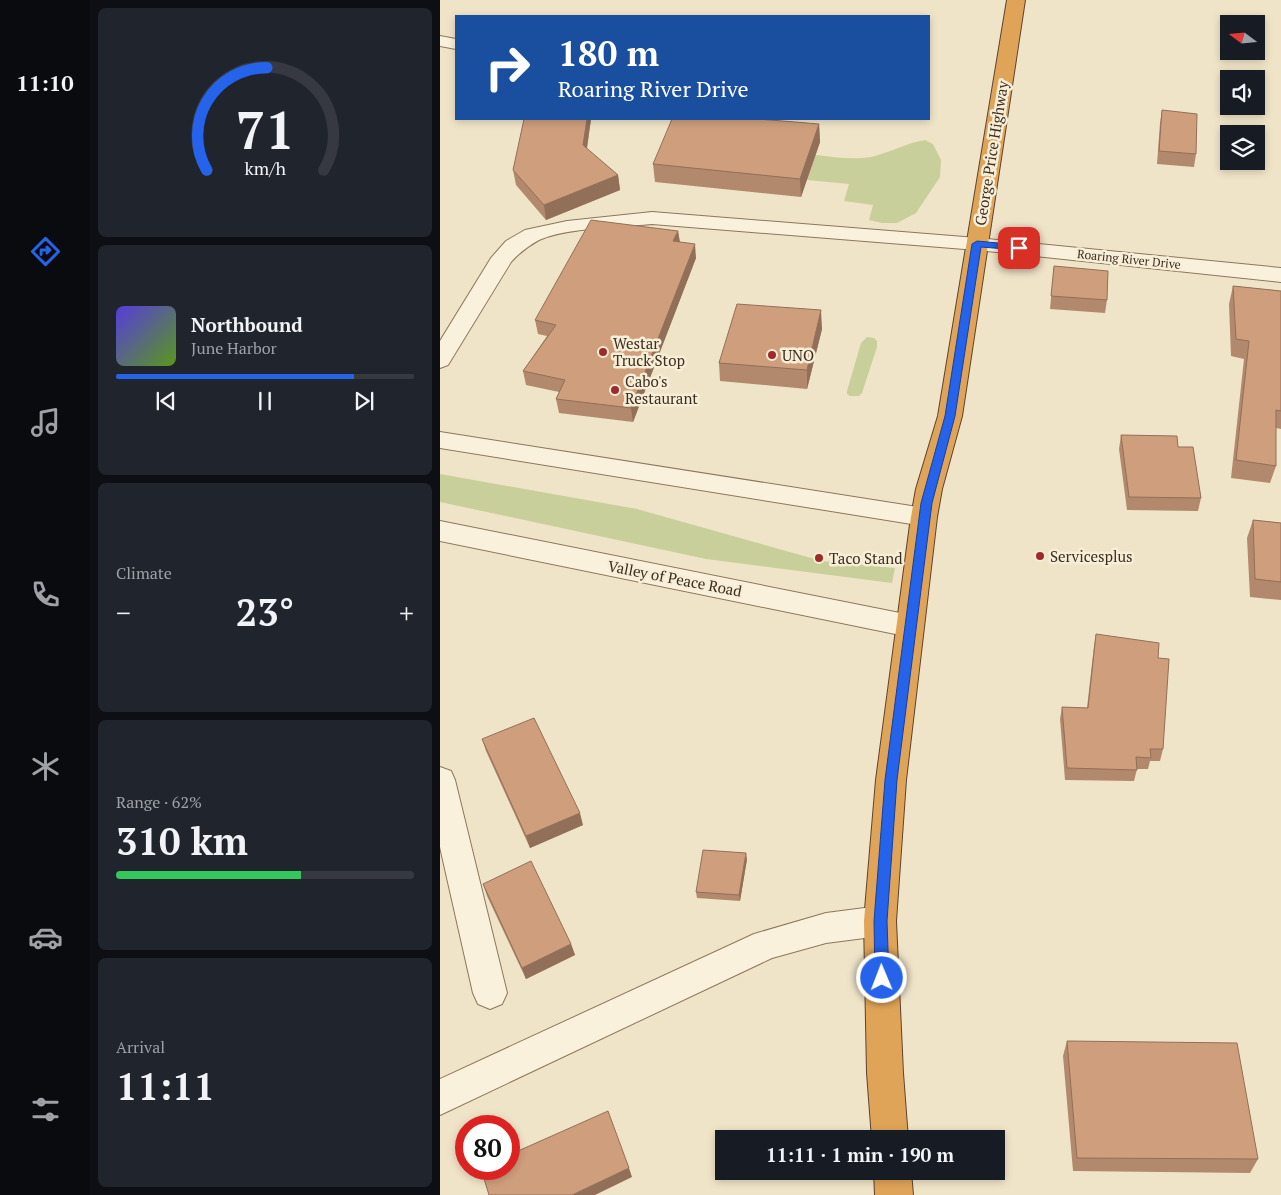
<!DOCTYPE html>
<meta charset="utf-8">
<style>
:root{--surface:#171b24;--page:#20242c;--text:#f1f3f6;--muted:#9ea1a6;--line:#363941;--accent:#2563eb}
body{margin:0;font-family:"PT Serif",serif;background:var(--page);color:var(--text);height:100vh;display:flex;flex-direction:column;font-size:19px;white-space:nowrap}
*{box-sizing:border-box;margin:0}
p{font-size:16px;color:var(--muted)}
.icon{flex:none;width:28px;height:28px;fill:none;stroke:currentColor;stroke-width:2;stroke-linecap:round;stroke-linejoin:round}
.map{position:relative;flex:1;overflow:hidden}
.sheet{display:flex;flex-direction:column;gap:8px;padding:8px;background:#0d0f14;width:350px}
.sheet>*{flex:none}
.banner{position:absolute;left:15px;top:15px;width:475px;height:105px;border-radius:0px;box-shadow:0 2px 8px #0003;background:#1a4fa0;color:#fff;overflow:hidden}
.needle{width:32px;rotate:286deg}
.fabs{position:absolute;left:780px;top:15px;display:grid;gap:10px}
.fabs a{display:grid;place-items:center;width:45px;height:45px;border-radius:0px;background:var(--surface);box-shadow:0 2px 8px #0003;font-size:25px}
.speed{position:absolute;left:15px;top:1115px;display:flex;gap:10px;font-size:25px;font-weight:700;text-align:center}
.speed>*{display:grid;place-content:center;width:65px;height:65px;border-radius:50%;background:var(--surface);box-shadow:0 2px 8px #0003;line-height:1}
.speed .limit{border:8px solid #d22;background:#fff;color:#111}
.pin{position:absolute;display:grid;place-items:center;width:42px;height:42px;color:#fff;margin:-21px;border-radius:10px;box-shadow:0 2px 8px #0006}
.me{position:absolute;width:55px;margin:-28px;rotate:359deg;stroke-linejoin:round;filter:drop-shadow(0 0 4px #0008)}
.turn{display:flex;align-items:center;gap:18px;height:105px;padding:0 20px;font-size:22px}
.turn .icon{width:65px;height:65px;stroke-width:2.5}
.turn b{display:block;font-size:35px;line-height:42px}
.big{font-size:38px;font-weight:700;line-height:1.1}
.sheet .tile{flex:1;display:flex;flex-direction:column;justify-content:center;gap:8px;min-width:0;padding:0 18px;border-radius:8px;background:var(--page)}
.sheet .dial{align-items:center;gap:0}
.dial svg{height:130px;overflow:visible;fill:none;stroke:var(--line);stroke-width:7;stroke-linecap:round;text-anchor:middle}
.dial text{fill:var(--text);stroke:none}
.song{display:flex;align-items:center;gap:15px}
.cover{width:60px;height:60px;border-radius:8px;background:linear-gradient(135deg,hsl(250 70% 55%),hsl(90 70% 35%))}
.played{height:5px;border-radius:2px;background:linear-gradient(90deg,var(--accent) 80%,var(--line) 80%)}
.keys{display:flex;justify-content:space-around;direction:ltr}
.heat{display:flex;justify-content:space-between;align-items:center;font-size:28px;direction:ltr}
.charge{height:8px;border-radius:4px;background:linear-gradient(90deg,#34c759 62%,var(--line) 0)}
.trip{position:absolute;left:275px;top:1130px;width:290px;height:50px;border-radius:0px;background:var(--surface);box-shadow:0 2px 8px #0003;font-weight:700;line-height:50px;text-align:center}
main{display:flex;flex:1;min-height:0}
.tab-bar{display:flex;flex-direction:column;width:90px;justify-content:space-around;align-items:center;background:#090b0e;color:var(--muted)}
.tab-bar .icon{width:35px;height:35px}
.tab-bar .active{color:var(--accent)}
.tab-bar b{font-size:22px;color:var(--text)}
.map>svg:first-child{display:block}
.green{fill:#c9cf9b}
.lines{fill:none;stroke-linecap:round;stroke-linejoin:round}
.minor-casing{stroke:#8d765c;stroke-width:2}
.highway-casing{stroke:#5b4430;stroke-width:2}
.minor{fill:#faf1dc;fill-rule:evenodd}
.highway{fill:#e0a458;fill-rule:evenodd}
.wall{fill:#b2896c}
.shaded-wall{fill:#916f58}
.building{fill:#cf9f7d;stroke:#916f58}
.route{fill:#2563eb;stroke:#184099}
.poi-dot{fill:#9e2a2b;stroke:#f7eed8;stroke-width:2}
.labels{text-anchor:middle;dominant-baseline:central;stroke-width:5;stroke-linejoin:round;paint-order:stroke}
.far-street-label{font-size:12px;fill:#3d2e20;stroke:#f7eed8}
.street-label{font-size:15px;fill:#3d2e20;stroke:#f7eed8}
.poi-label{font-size:15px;fill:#3d2e20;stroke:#f7eed8;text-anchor:start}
</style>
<main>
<nav class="tab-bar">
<b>11:10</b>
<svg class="icon active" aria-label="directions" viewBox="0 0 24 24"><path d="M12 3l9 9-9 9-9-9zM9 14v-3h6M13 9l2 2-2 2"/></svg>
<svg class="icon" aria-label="music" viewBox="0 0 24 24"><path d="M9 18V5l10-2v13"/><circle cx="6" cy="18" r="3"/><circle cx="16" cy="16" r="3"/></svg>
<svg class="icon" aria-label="phone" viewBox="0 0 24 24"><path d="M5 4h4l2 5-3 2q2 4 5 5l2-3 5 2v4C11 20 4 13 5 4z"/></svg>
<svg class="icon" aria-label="climate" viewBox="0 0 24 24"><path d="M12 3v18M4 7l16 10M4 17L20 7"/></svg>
<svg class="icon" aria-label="car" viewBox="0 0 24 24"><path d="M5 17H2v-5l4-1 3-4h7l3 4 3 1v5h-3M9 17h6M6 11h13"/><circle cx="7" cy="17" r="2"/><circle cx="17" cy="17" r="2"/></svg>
<svg class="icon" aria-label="filters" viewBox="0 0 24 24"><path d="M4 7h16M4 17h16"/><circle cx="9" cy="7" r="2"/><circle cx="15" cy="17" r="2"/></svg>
</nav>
<section class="sheet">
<div class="tile dial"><svg viewBox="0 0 100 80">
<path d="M14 69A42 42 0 1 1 86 69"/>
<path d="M14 69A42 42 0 0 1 51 6" stroke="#2563eb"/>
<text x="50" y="56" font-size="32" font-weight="700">71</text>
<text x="50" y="72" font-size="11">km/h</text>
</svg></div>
<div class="tile">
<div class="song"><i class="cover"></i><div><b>Northbound</b><p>June Harbor</p></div></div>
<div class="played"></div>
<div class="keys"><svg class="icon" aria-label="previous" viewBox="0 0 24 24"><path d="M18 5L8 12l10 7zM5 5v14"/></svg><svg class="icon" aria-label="pause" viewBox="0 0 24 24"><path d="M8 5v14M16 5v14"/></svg><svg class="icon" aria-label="next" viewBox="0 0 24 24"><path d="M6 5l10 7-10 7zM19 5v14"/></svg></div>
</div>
<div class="tile"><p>Climate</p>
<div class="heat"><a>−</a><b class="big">23°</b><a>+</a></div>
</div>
<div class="tile"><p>Range · 62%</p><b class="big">310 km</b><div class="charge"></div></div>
<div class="tile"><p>Arrival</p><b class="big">11:11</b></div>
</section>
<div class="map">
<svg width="841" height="1195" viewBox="0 0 841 1195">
<rect width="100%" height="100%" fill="#f0e4c8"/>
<!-- green -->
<path class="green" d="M 485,140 L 493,144 L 501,160 L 500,177 L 476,213 L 457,223 L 442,223 L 429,220 L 433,205 L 404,201 L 409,184 L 367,180 L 375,155 C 394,157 412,160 431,157 C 449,153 466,143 485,140 Z
M 427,337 L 434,338 L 437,341 L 437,347 L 422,393 L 419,396 L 410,396 L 407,394 L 407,391 L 421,343 Z
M 0,474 L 197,509 L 382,561 L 455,568 L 452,583 L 266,559 L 0,502 Z"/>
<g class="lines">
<defs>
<path id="minor" d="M 0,36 L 16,39 L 16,49 L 0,46 Z
M 212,212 L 537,238 L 841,268 L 841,282 L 537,250 L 212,224 C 182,227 125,228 99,240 C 88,246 79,253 71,262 L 8,365 L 0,368 L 0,341 L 51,258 L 66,241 L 85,230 L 127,221 Z
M 0,432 L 484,508 L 493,510 L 497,517 L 493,524 L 484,526 L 0,448 Z
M 0,521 L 470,615 L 480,618 L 484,626 L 480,634 L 470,637 L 0,541 Z
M 0,767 L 11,771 L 15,780 L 67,993 L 62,1004 L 50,1009 L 38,1004 L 33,993 L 0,847 Z
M 440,906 L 452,911 L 456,921 L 452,931 L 440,936 L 386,943 L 332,958 L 0,1115 L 0,1079 L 314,934 L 386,913 Z"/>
<path id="highway" d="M 567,0 L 585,0 L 522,416 L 502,489 L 497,517 L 466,780 L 456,921 L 463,1073 L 468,1139 L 432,1139 L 427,1073 L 424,921 L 436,780 L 471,517 L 476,489 L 498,416 Z
M 434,1171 L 471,1171 L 473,1195 L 435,1195 Z"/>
</defs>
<!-- minor casing -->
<use href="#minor" class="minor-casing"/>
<!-- highway casing -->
<use href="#highway" class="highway-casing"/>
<!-- minor -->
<use href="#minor" class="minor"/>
<!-- highway -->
<use href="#highway" class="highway"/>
</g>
<!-- wall -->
<path class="wall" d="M 722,110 L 756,154 L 754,167 L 717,164 L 720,123 Z
M 151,119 L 147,149 L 178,175 L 180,190 L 106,220 L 76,185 L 73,170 Z
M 379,124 L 380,142 L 361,197 L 215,182 L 213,164 Z
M 238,231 L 240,242 L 256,258 L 193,422 L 119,413 L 116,399 L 119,392 L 86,385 L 83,371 L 107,336 L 98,334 L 95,320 Z
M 614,266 L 667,300 L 665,313 L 610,309 Z
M 793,286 L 841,291 L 841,429 L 836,428 L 836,466 L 830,483 L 791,478 L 804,359 L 791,356 L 789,304 Z
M 382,329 L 367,389 L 280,381 L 279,363 Z
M 681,435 L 738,447 L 761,498 L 758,511 L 687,510 L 679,449 Z
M 813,520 L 841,523 L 841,600 L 810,597 L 807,538 Z
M 656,634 L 718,658 L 723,749 L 720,761 L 710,761 L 708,769 L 697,769 L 694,781 L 625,780 L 620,719 L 622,707 L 647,708 L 654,646 Z
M 42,739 L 143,825 L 90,848 L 46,751 Z
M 307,859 L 300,901 L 257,898 L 256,892 Z
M 43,884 L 131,944 L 135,955 L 86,979 L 47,896 Z
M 627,1041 L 818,1159 L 810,1173 L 633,1171 L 623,1056 Z"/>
<!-- shaded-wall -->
<path class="shaded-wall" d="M 147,119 L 151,119 L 145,160 L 143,145 Z
M 379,124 L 380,142 L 361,197 L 360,179 Z
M 178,175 L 180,190 L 106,220 L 104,205 Z
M 238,231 L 240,244 L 233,241 Z
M 255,244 L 256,258 L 193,422 L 191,408 Z
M 381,310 L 382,329 L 367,389 L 367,370 Z
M 140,813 L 143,825 L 90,848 L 86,836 Z
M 306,853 L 307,859 L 300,901 L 299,895 Z
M 131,944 L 135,955 L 86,979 L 82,968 Z
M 189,1168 L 192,1177 L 155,1195 L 132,1195 Z"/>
<!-- building -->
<path class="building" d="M 722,110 L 757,114 L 756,154 L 719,151 Z
M 84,119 L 147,119 L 143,145 L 178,175 L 104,205 L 73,170 Z
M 232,119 L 318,119 L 379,124 L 360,179 L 213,164 Z
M 151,220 L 238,231 L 233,241 L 255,244 L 191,408 L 116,399 L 125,380 L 83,371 L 116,325 L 95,320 Z
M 614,266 L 668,271 L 667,300 L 611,296 Z
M 793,286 L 841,291 L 841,411 L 836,410 L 836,466 L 796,460 L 809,341 L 796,339 Z
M 297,304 L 381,310 L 367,370 L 279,363 Z
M 681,435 L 737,436 L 738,447 L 753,447 L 761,498 L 689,497 Z
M 813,520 L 841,523 L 841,582 L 815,579 Z
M 656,634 L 719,643 L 718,658 L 729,659 L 723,749 L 710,749 L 711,758 L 696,757 L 697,770 L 627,768 L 622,707 L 648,708 Z
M 94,718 L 140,813 L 86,836 L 42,739 Z
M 263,850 L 306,853 L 299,895 L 256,892 Z
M 91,861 L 131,944 L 82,968 L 43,884 Z
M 627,1041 L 797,1043 L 818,1159 L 637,1158 Z
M 168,1111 L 189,1168 L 132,1195 L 49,1195 L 41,1169 L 69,1169 L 69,1155 Z"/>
<!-- route -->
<path class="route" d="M 537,241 L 579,245 L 583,248 L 579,250 L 541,247 L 515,416 L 492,503 L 457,780 L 447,921 L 449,978 L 447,983 L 442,985 L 437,983 L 435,978 L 434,921 L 445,780 L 481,503 L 505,416 L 532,244 Z"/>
<!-- markers -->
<g class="poi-dot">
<circle cx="163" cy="352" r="5"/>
<circle cx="332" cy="355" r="5"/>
<circle cx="175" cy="390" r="5"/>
<circle cx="600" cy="556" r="5"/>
<circle cx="379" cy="558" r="5"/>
</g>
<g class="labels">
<!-- far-street labels -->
<g class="far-street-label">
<text transform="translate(689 259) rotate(6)">Roaring River Drive</text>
</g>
<!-- street labels -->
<g class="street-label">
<text transform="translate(551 153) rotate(-81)">George Price Highway</text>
<text transform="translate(235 578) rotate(11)">Valley of Peace Road</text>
</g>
<!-- poi labels -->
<g class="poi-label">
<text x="173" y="343">Westar<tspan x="173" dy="17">Truck Stop</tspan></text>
<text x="342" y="355">UNO</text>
<text x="185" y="381">Cabo's<tspan x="185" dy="17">Restaurant</tspan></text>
<text x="610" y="556">Servicesplus</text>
<text x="389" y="558">Taco Stand</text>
</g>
</g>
</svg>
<div class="fabs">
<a><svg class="needle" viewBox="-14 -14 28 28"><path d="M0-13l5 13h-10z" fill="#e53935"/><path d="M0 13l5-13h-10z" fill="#9ea1a6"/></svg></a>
<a><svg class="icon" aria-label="sound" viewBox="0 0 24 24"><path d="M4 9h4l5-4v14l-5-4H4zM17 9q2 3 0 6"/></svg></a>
<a><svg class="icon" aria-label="layers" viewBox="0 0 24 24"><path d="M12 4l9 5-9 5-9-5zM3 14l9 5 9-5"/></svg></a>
</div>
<div class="speed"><div class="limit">80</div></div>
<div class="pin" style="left:579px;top:248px;background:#d93025"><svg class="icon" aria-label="arrive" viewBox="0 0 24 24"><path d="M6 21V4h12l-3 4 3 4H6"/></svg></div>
<svg class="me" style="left:442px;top:978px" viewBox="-20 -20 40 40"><circle r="17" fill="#2563eb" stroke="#fff" stroke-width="3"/><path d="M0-11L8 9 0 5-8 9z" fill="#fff"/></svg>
<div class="trip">11:11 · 1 min · 190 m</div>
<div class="banner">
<div class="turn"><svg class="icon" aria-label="right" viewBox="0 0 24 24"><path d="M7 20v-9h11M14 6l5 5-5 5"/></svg><div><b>180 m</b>Roaring River Drive</div></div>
</div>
</div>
</main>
